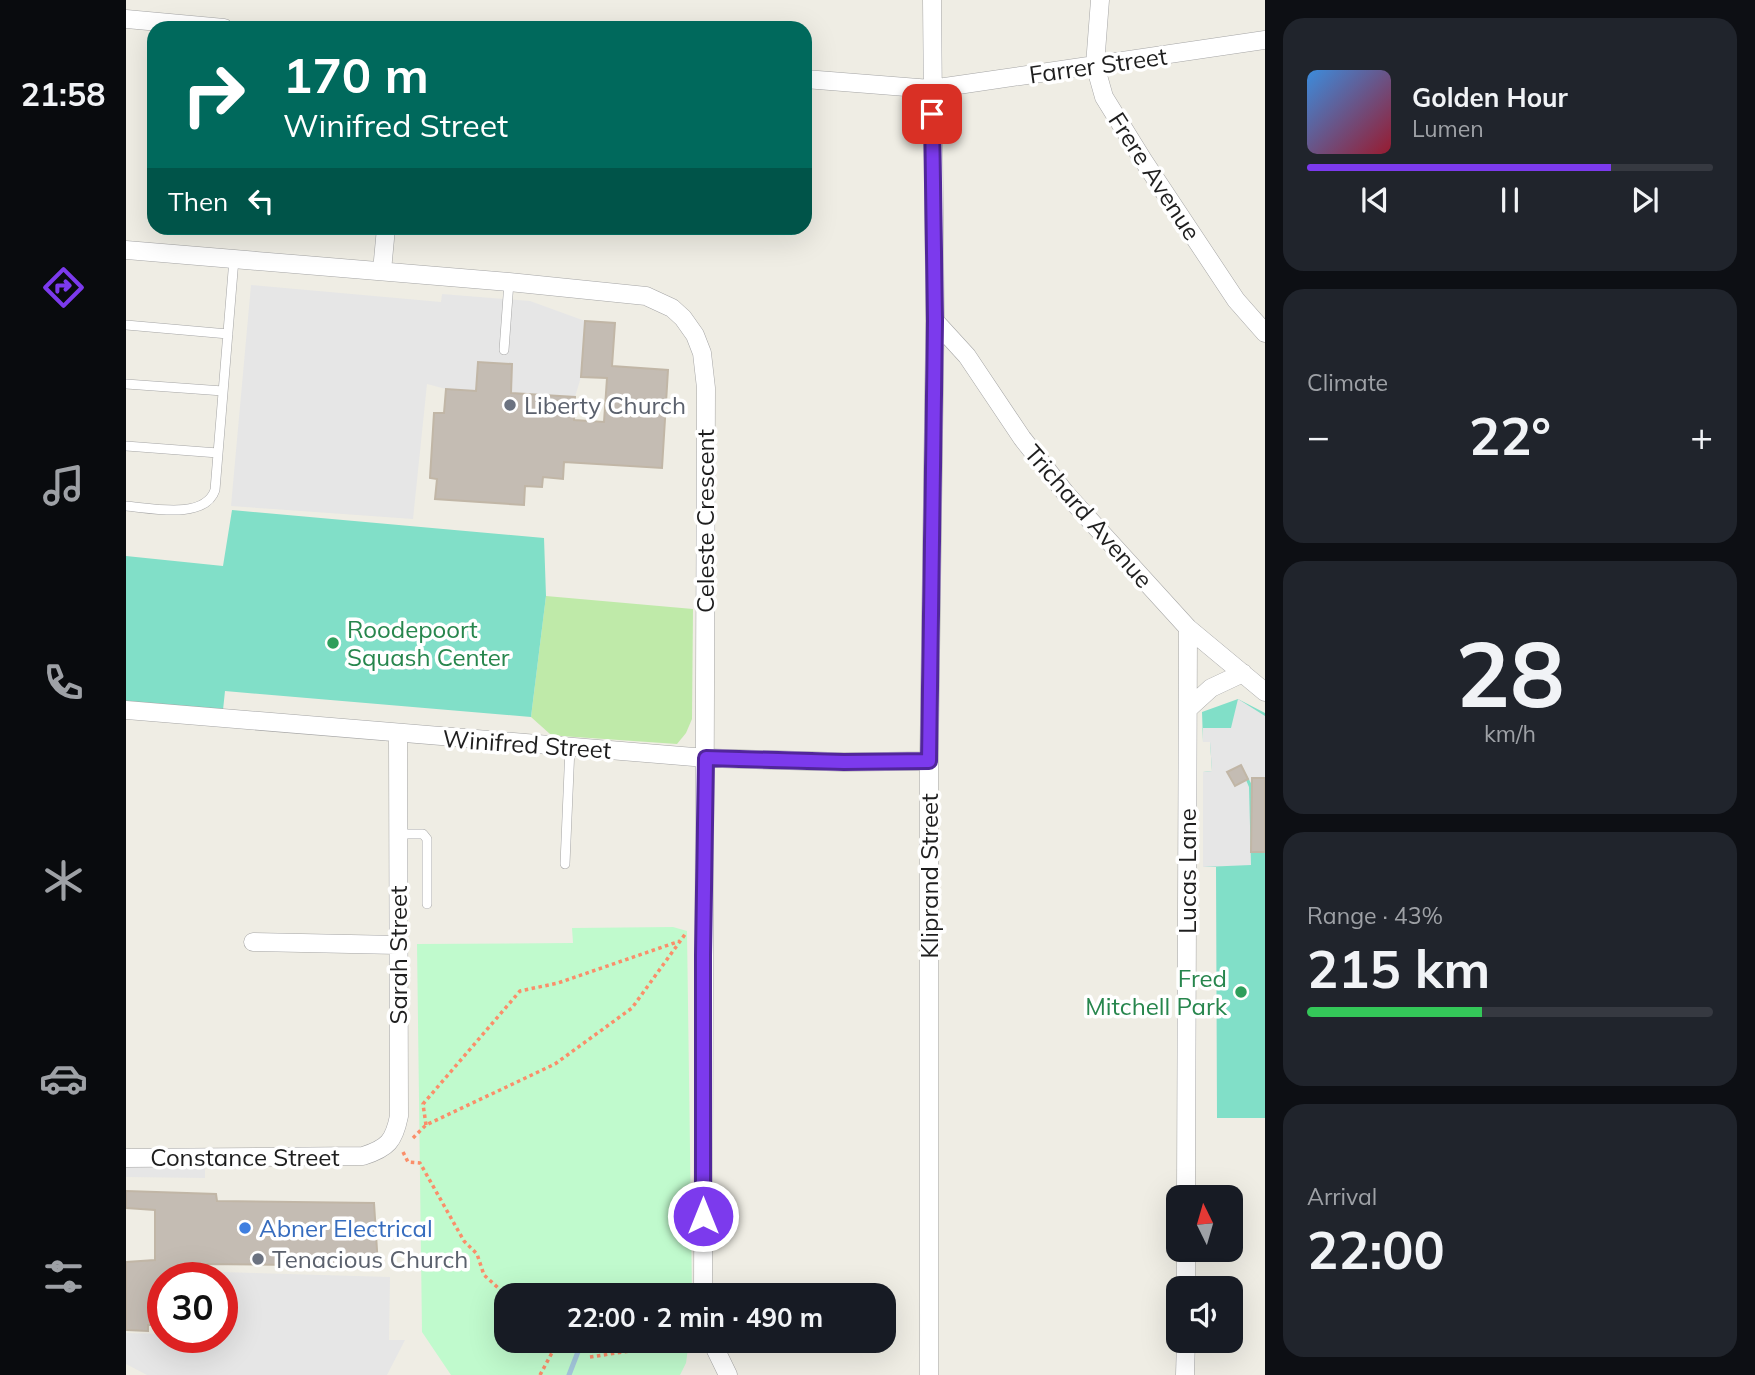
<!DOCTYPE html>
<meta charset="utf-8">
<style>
:root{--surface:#171b24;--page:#20242c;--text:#f1f3f6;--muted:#9ea1a6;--line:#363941;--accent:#7c3aed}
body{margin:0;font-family:Mulish,sans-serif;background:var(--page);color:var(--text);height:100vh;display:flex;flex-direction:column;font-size:26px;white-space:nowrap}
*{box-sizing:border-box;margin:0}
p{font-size:23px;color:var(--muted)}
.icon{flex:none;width:38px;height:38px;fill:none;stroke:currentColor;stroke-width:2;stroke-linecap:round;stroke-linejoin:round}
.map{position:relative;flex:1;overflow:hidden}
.side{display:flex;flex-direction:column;gap:18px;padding:18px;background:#0d0f14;width:490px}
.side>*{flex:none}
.guide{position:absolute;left:21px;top:21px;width:665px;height:214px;border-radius:21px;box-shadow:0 7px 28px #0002;background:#00695c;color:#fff;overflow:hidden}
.needle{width:46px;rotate:355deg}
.controls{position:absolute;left:1040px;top:1185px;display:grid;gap:14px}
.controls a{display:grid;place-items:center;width:77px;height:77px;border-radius:14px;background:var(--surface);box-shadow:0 7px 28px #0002;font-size:35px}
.speed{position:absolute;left:21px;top:1262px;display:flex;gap:14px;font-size:35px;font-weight:700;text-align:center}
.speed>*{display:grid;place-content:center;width:91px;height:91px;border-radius:50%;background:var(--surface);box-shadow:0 7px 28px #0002;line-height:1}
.speed .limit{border:10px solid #d22;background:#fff;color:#111}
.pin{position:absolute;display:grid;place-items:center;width:60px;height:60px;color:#fff;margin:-30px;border-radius:14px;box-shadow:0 4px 10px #0006}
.me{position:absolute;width:77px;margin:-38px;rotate:0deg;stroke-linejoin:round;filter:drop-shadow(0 0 5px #0008)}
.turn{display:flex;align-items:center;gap:24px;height:147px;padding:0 21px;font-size:32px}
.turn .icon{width:91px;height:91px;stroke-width:2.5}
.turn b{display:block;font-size:49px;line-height:60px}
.then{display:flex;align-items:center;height:66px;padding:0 21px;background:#0003;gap:14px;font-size:26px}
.big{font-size:52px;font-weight:700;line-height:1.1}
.side .tile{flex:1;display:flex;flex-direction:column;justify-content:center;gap:10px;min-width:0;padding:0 24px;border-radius:21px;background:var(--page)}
.side .dial{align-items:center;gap:0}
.dial b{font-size:91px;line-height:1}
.song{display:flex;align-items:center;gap:21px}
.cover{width:84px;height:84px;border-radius:10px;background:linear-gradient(135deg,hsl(210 70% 55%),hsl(350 70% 35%))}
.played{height:7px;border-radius:4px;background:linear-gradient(90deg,var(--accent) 75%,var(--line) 75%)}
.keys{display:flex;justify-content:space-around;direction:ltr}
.heat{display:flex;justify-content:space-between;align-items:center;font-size:38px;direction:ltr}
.charge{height:10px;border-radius:5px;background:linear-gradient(90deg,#34c759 43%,var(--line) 0)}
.trip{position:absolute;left:368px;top:1283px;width:402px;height:70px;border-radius:21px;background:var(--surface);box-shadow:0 7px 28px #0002;font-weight:700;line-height:70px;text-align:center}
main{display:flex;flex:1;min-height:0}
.menu{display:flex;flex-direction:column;width:126px;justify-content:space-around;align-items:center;background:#090b0e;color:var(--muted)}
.menu .icon{width:49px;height:49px}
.menu .active{color:var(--accent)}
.menu b{font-size:32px;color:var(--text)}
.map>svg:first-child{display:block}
.grass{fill:#bfeaa9}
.park{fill:#c0facd}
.pitch{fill:#81dfc8}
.parking{fill:#e6e6e6}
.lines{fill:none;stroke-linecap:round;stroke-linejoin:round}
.stream{stroke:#a4c8dd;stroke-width:5}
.building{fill:#c4bcb3;stroke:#c1b6a6;stroke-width:2}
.lane-casing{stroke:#a5a5a5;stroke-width:10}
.street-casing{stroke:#a5a5a5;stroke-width:19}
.path{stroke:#fa8e6a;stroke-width:3.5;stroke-dasharray:3.5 3.5;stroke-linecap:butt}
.lane{stroke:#fff;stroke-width:9}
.street{stroke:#fff;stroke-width:18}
.route-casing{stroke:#51269a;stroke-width:18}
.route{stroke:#7c3aed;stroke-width:12}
.worship-dot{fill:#6b7280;stroke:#fff;stroke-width:2.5}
.leisure-dot{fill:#2e9e5b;stroke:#fff;stroke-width:2.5}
.shop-dot{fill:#3f7fe0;stroke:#fff;stroke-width:2.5}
.labels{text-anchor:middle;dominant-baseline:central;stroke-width:7;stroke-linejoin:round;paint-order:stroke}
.street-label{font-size:24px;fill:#1e1e1e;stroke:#fff}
.worship-label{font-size:24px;fill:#5b616d;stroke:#fff;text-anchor:start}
.leisure-label{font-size:24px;fill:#27864d;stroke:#fff;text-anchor:start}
.shop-label{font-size:24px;fill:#366cbe;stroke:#fff;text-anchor:start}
</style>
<main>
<nav class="menu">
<b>21:58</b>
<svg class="icon active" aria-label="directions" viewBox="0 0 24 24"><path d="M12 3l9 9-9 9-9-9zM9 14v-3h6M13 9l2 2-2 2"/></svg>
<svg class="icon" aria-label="music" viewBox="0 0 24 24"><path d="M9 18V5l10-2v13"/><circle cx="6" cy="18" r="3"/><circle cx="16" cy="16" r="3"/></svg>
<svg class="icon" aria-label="phone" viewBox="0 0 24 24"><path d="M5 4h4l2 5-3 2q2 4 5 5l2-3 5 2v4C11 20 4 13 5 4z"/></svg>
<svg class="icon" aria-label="climate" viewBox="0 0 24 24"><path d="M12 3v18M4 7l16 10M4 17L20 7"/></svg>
<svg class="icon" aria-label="car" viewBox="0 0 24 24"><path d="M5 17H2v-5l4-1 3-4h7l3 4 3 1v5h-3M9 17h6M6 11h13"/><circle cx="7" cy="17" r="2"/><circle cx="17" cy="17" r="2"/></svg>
<svg class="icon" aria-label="filters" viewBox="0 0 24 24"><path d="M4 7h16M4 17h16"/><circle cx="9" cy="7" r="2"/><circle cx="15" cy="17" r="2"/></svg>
</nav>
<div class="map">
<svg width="1139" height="1375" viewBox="0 0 1139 1375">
<rect width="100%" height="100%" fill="#efede4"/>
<!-- grass -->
<path class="grass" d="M 420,596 L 567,609 L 566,719 L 560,733 L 551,744 L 435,736 L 424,734 L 405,717 Z"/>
<!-- park -->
<path class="park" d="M 547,927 L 561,931 L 566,1295 L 380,1295 L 380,1340 L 563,1341 L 560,1363 L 554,1375 L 325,1375 L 296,1332 L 291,944 L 447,943 L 446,928 Z"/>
<!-- pitch -->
<path class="pitch" d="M 106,510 L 418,538 L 420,596 L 405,717 L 99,691 L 97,710 L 0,701 L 0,556 L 97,566 Z
M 1112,699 L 1139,713 L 1139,1118 L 1091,1118 L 1090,867 L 1077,867 L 1077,772 L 1086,771 L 1084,742 L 1077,742 L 1076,712 Z"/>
<!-- parking -->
<path class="parking" d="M 125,285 L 315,302 L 316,294 L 404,301 L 459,321 L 455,377 L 449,397 L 385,393 L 386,364 L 352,362 L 350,391 L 320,389 L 301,384 L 287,519 L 105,506 Z
M 1112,699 L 1139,716 L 1139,785 L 1126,785 L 1115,765 L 1101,772 L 1109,785 L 1120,780 L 1123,787 L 1125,865 L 1077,867 L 1077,772 L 1086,771 L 1084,742 L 1077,742 L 1077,728 L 1105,728 Z
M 0,1167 L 79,1167 L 79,1178 L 0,1177 Z
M 93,1272 L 264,1277 L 263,1340 L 279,1340 L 261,1375 L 21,1375 L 0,1364 L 0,1333 L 37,1334 L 37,1337 L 96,1337 L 96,1278 L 92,1277 Z"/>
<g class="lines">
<!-- stream -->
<path class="stream" d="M 443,1375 L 455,1344 L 479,1340"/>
</g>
<!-- building -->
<path class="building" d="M 459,321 L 489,323 L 486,366 L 542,370 L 536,468 L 438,462 L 437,479 L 417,477 L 416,487 L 399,486 L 398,505 L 309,499 L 311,479 L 304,478 L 308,413 L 318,413 L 320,389 L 350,391 L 352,362 L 386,364 L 385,393 L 449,397 L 448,420 L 478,422 L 481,378 L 455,377 Z
M 1115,765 L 1122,779 L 1109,786 L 1101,772 Z
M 1126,778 L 1139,778 L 1139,852 L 1125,852 Z
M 0,1191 L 90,1194 L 91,1201 L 248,1203 L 252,1266 L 76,1264 L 76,1278 L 37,1278 L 37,1325 L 22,1325 L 22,1331 L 0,1330 L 0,1262 L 29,1260 L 29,1210 L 0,1208 Z"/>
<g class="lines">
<defs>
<path id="lane" d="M 0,325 L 102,334
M 378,350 L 383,282
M 0,384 L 97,391
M 0,446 L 92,453
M 0,506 C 25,508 79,520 89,490 L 108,259
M 272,834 L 297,834 L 301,839 L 301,904
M 439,864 L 444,747"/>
<path id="street" d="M 974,0 L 969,65 L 978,97 L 1017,160 L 1110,300 L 1139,333
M 0,19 L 98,28
M 679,79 L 805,89 L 1139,40
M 0,250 L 383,282 L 520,296 L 546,308 L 557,318 L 569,335 L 576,353 L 580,388 L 577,1295
M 256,271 L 260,228
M 809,321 L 841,356 L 896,438 L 941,495 L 1062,628 L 1139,692
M 1062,709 L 1085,688 L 1117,673
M 0,710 L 580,758 L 718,762 L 803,761
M 127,942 L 272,945
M 0,1158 L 237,1156 C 262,1148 268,1141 273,1116 L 272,734
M 1060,1197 L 1062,628
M 1060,1288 L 1060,1250
M 585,1340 L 602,1375
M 803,1375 L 803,761 L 809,321 L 806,0
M 1059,1375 L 1060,1340"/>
</defs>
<!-- lane casing -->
<use href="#lane" class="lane-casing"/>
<!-- street casing -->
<use href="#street" class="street-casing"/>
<!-- path -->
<path class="path" d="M 300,1125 L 297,1104 L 394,991 L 432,983 L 554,941
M 287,1138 L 300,1125 L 429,1064 L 506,1008 L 560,933
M 277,1152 L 282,1162 L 294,1163 L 338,1241 L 351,1254 L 358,1275 L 380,1295
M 428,1349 L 439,1351
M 464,1357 L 570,1341
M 414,1375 L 428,1349 L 419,1340"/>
<!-- lane -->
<use href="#lane" class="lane"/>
<!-- street -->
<use href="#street" class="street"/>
</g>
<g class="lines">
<defs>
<path id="route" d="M 577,1216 L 577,955 L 580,758 L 718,762 L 803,761 L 809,321 L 806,114"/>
</defs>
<!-- route casing -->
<use href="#route" class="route-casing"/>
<!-- route -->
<use href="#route" class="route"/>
</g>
<!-- markers -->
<g class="worship-dot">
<circle cx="384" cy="405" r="7"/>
<circle cx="132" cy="1259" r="7"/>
</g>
<g class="leisure-dot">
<circle cx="207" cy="643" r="7"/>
<circle cx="1115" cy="992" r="7"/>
</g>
<circle class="shop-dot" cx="119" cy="1228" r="7"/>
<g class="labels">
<!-- street labels -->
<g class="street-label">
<text transform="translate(972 65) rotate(-8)">Farrer Street</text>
<text transform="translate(1029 176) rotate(57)">Frere Avenue</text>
<text transform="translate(963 516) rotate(49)">Trichard Avenue</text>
<text transform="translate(579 521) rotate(-90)">Celeste Crescent</text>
<text transform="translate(401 744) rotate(4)">Winifred Street</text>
<text transform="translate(1061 871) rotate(-90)">Lucas Lane</text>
<text transform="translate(803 876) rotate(-90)">Kliprand Street</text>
<text transform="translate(272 955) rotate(-90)">Sarah Street</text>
<text x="119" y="1157">Constance Street</text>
</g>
<!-- worship labels -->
<g class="worship-label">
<text x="398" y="405">Liberty Church</text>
<text x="146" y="1259">Tenacious Church</text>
</g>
<!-- leisure labels -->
<g class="leisure-label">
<text x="221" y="629">Roodepoort<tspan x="221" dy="28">Squash Center</tspan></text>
<text x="1101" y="978" text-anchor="end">Fred<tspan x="1101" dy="28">Mitchell Park</tspan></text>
</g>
<!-- shop labels -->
<g class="shop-label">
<text x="133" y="1228">Abner Electrical</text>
</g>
</g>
</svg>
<div class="controls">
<a><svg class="needle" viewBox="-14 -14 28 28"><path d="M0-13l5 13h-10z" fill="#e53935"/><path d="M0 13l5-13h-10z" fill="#9ea1a6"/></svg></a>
<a><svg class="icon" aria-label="sound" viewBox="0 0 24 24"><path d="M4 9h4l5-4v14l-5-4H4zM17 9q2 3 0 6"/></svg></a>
</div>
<div class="speed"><div class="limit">30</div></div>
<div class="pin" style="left:806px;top:114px;background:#d93025"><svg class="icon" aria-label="arrive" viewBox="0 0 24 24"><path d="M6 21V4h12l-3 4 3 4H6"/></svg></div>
<svg class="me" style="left:577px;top:1216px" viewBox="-20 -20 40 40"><circle r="17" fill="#7c3aed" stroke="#fff" stroke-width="3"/><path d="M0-11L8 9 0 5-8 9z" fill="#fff"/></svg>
<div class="trip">22:00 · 2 min · 490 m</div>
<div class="guide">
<div class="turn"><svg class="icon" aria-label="right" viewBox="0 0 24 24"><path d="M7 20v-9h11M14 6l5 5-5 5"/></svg><div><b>170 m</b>Winifred Street</div></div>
<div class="then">Then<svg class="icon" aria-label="left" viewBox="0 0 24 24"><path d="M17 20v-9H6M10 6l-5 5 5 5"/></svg></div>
</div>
</div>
<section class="side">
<div class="tile">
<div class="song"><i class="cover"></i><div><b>Golden Hour</b><p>Lumen</p></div></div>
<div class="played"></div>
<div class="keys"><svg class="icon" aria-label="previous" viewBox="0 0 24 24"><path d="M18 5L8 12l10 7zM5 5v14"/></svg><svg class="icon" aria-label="pause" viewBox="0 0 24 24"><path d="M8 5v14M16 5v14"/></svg><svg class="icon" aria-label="next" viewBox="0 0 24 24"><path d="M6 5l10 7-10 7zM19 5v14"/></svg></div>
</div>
<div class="tile"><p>Climate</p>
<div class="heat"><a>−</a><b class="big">22°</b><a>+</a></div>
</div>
<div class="tile dial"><b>28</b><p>km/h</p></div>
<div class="tile"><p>Range · 43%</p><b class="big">215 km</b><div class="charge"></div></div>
<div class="tile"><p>Arrival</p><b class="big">22:00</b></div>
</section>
</main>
